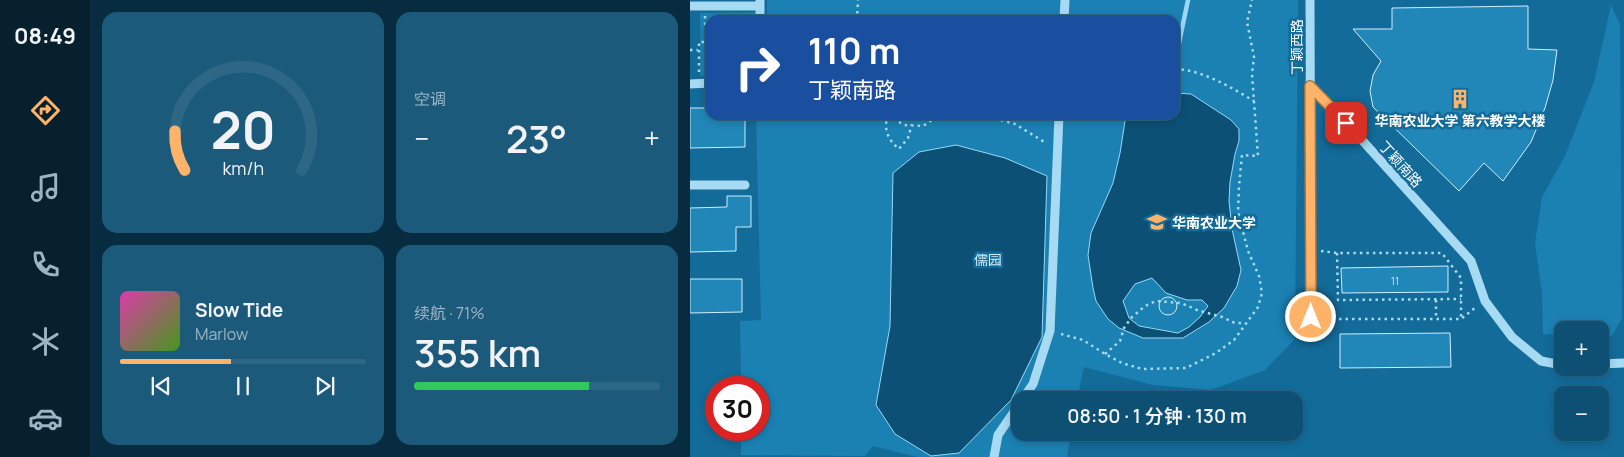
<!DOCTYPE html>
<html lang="zh">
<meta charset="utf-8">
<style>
:root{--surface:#0e5073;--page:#1c5a7b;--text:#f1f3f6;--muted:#9bb5c4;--line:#2e6785;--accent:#ffb369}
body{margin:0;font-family:Manrope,"Noto Sans SC",sans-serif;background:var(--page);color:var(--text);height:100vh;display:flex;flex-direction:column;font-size:19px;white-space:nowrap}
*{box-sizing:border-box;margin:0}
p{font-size:16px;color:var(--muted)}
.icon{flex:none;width:28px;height:28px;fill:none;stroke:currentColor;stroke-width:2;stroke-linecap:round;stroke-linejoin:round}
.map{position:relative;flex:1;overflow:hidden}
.details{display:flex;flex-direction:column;gap:12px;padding:12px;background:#082c3f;width:600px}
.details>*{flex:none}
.banner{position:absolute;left:15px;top:15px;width:475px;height:105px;border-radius:15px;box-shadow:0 2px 8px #0003,0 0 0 1px var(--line);background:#1a4fa0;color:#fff;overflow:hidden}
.fabs{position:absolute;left:864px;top:321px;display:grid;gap:10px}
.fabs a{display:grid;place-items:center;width:55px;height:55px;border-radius:10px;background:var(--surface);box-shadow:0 2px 8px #0003,0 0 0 1px var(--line);font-size:25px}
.speed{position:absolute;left:15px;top:376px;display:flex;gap:10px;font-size:25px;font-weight:700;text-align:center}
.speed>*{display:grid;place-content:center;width:65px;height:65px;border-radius:50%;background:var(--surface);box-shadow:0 2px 8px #0003,0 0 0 1px var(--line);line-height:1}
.speed .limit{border:8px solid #d22;background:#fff;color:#111}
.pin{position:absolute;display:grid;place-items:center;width:42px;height:42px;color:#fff;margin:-21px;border-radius:10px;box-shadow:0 2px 8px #0006}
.me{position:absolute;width:55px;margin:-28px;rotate:0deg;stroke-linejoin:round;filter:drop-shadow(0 0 4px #0008)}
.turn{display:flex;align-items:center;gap:18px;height:105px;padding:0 20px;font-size:22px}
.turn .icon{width:65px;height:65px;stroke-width:2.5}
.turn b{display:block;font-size:35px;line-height:42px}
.big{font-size:38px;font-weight:600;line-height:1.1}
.details .card{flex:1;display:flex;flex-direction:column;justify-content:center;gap:8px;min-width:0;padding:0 18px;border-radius:15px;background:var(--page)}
.details .dial{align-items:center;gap:0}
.dial svg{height:130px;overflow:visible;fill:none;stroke:var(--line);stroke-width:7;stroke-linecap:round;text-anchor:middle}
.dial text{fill:var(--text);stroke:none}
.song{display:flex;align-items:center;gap:15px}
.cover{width:60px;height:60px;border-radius:8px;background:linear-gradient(135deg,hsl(320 70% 55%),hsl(100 70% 35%))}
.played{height:5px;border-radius:2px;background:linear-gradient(90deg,var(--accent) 45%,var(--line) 45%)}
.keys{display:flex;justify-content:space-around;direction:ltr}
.heat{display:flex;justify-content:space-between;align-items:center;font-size:28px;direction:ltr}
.charge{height:8px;border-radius:4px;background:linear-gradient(90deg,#34c759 71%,var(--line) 0)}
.details .tiles{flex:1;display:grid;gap:12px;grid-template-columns:repeat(2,1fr)}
.trip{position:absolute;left:321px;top:391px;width:292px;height:50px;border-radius:15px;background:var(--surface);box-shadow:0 2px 8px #0003,0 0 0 1px var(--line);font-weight:600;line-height:50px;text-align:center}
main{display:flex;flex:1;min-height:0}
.menu{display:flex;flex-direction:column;width:90px;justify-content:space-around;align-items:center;background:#06202e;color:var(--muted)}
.menu .icon{width:35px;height:35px}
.menu .on{color:var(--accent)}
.menu b{font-size:22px;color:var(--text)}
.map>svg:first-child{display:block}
.green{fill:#1b81b3}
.water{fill:#0c5076;stroke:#99d8f6;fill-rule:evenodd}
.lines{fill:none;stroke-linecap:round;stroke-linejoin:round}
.stream{stroke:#99d8f6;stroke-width:4.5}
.building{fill:#2186b8;stroke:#cfeefd}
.path{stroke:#a7daf3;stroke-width:2.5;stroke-dasharray:2.5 4;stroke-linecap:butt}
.minor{stroke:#a7daf3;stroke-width:9}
.route-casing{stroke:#a67444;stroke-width:12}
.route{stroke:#ffb369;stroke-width:9}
.labels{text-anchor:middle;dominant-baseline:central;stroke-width:5;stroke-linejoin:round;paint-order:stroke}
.number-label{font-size:11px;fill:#c8e1ed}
.street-label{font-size:14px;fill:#fff;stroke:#136b99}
.poi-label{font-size:14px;font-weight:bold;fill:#fff;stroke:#136b99}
.park-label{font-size:14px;fill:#cfeefd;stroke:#136b99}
</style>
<main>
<nav class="menu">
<b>08:49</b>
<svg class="icon on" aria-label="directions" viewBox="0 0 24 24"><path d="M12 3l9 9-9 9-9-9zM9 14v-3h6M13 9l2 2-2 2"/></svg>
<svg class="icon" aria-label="music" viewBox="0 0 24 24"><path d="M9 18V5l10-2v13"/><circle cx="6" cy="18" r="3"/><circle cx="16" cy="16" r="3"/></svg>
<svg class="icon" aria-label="phone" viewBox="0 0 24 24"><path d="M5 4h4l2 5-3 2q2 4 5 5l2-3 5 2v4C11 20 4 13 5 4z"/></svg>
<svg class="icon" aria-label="climate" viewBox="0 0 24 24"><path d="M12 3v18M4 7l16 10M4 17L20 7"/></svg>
<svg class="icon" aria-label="car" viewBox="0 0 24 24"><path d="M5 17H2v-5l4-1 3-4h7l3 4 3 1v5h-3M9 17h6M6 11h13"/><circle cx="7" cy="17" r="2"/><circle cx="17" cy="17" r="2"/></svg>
</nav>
<section class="details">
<div class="tiles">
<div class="card dial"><svg viewBox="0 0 100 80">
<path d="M14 69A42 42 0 1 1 86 69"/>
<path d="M14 69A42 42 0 0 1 8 45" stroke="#ffb369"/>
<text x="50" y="56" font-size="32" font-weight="700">20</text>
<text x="50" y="72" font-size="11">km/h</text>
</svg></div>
<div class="card"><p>空调</p>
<div class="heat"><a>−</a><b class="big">23°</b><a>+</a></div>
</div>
<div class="card">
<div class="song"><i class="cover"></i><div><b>Slow Tide</b><p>Marlow</p></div></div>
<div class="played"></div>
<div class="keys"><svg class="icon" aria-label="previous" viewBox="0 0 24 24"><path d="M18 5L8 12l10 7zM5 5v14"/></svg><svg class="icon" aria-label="pause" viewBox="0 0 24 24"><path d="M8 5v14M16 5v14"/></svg><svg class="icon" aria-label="next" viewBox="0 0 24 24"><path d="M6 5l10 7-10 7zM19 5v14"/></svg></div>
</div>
<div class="card"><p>续航 · 71%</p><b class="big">355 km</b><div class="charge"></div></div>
</div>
</section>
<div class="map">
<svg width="934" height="457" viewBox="0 0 934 457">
<rect width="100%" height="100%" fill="#136b99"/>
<!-- green -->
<path class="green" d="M 77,0 L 608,0 L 605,339 L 575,370 L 521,390 L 463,385 L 394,367 L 387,400 L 330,400 L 330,432 L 381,433 L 377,457 L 227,457 L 183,446 L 175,456 L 51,455 L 51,430 L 69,430 L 69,388 L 51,387 L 50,321 L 71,320 L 66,115 L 485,115 L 485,20 L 77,20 Z
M 921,5 L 930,25 L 932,318 L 922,336 L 910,335 L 910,330 L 872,330 L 872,335 L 853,334 L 852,294 L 845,243 L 852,197 L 875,156 L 904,82 Z
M 65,12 L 65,20 L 20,20 L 20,75 L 10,76 L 10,13 Z"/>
<!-- water -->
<path class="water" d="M 485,93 L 501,94 L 541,120 L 549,129 L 549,141 L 545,154 L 540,182 L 539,201 L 542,229 L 551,270 L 547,286 L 534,308 L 519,322 L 493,338 L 453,338 L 429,328 L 418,319 L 406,301 L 403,288 L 398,255 L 401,233 L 423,183 L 430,153 L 436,115 L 485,115 ZM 462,278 L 476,293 L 497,300 L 512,300 L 518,306 L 510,317 L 499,327 L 488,333 L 449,326 L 439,318 L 433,301 L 445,284 Z
M 266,145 L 315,158 L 357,176 L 352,337 L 321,400 L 269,453 L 241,456 L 205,434 L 186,405 L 200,326 L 203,173 L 229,152 Z"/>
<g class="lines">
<!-- stream -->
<path class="stream" d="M 485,62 L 498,0"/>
</g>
<!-- building -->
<path class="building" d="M 838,6 L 838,49 L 867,50 L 863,80 L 855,108 L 841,142 L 813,181 L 794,163 L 769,191 L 683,107 L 680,91 L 683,75 L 691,61 L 663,29 L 702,29 L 702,8 Z
M 0,108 L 20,108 L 20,115 L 55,115 L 55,147 L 0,148 Z
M 37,196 L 61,196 L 61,227 L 46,227 L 46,251 L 0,252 L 0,208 L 37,207 Z
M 758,266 L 758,292 L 652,293 L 651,268 Z
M 0,279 L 52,279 L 52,312 L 0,313 Z
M469 306a9 9 0 1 1 18 0a9 9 0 1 1-18 0Z
M 760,333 L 761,367 L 650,368 L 650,334 Z"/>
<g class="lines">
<!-- path -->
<path class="path" d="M 15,16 L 15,28 L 20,32
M 167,20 L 168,0
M 0,50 L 8,50
M 485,69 C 513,70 540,87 564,101
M 9,72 L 9,42 L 20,42
M 198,115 C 193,129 198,140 209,149 L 218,138 L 222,124
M 198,115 L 214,125 L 233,126 L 249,115
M 292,115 L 325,124 L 356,143
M 631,251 L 647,253 L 752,253 L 771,278 L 771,319
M 647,253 L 648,300 L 771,299
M 746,300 L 746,319
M 649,319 L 771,319 L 786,307
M 371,334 L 393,340 L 415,354 L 432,363 L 452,369 L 496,368 L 526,353 L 544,340 L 568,307 L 572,293 L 569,276 L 558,251 L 548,212 L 549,186 L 552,155 L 568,156 L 562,74 L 564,57 L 557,22 L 562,0
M 415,354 L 430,341 L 434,328 L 441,318 L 455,306 L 466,301 L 491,303 L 507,310 L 532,317 L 545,323 L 555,323"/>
<!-- minor -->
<path class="minor" d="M 620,0 L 621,334
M 0,6 L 70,6
M 70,20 L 70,0
M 374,20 L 375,0
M 0,84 L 20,83
M 620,86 L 644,109 L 781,261 L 795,301 L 822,337 L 851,361 L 872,365
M 0,185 L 55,185
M 910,364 L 934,363
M 332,400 L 343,384 L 360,331 L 369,115
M 304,457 L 308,435 L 330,403"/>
</g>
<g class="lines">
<defs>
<path id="route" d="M 621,317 L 620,86 L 656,123"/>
</defs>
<!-- route casing -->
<use href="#route" class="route-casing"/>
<!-- route -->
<use href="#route" class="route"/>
</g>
<!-- icons -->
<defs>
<symbol id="building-bare" viewBox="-9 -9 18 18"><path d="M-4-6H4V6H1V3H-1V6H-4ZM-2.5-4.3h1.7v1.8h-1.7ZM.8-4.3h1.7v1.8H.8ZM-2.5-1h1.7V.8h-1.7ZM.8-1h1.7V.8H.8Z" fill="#ffb369" stroke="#136b99" stroke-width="2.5" paint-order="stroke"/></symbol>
<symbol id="university-bare" viewBox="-9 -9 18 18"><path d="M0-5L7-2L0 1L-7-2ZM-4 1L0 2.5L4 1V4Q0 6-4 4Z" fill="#ffb369" stroke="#136b99" stroke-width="2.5" paint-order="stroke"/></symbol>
</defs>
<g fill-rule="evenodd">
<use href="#building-bare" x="756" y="85" width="28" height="28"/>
<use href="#university-bare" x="453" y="208" width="28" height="28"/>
</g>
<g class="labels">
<!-- number labels -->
<g class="number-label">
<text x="705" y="280">11</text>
</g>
<!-- street labels -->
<g class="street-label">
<text transform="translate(606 47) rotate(-90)">丁颖西路</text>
<text transform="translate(711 164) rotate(48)">丁颖南路</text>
</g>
<!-- poi labels -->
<g class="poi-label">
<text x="770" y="120">华南农业大学 第六教学大楼</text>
<text x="482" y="222" text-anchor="start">华南农业大学</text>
</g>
<!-- park labels -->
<g class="park-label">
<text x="298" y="259">儒园</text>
</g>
</g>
</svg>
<div class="fabs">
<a>+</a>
<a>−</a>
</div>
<div class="speed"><div class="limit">30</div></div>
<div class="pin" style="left:656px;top:123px;background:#d93025"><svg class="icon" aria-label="arrive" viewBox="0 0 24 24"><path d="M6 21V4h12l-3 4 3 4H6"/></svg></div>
<svg class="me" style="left:621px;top:317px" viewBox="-20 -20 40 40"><circle r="17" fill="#ffb369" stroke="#fff" stroke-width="3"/><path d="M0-11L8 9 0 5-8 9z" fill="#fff"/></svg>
<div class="trip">08:50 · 1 分钟 · 130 m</div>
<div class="banner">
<div class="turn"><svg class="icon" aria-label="right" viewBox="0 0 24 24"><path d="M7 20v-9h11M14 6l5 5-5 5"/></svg><div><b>110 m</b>丁颖南路</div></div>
</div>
</div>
</main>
